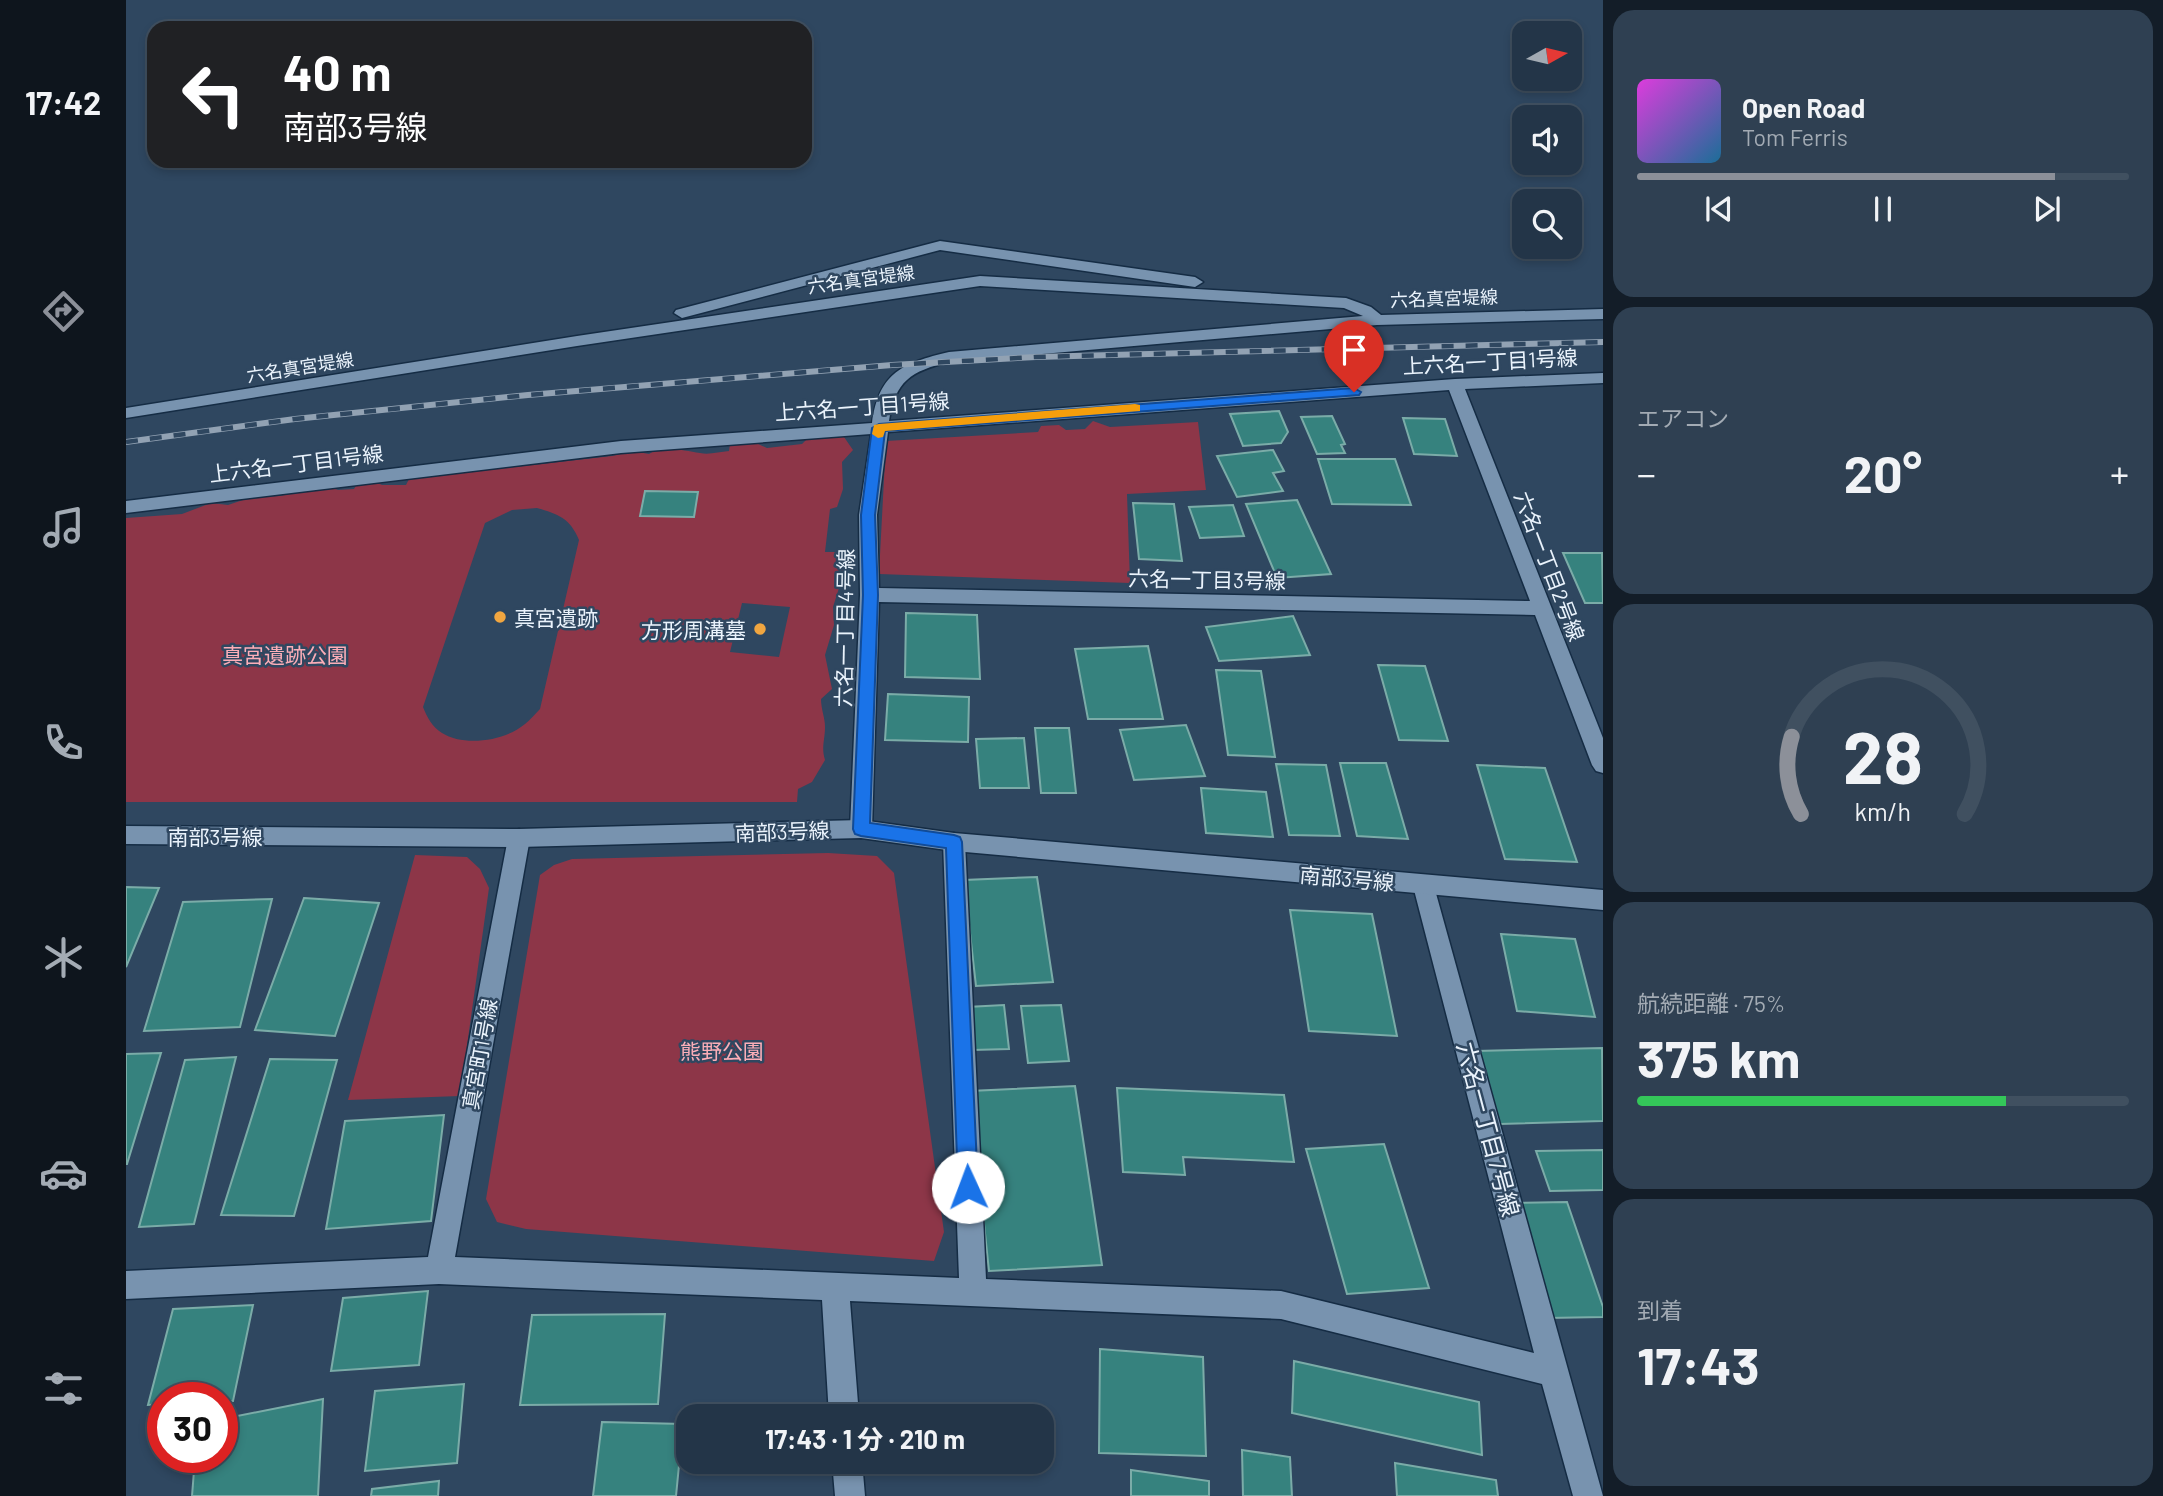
<!DOCTYPE html>
<html lang="ja">
<meta charset="utf-8">
<style>
:root{--surface:#233548;--page:#2f4052;--text:#f1f3f6;--muted:#a3abb4;--line:#405060;--accent:#8c9099}
body{margin:0;font-family:Barlow,"Noto Sans JP",sans-serif;background:var(--page);color:var(--text);height:100vh;display:flex;flex-direction:column;font-size:26px;white-space:nowrap}
*{box-sizing:border-box;margin:0}
p{font-size:23px;color:var(--muted)}
.icon{flex:none;width:38px;height:38px;fill:none;stroke:currentColor;stroke-width:2;stroke-linecap:round;stroke-linejoin:round}
.map{position:relative;flex:1;overflow:hidden}
.side{display:flex;flex-direction:column;gap:10px;padding:10px;background:#131d28;width:560px}
.side>*{flex:none}
.top-card{position:absolute;left:21px;top:21px;width:665px;height:147px;border-radius:21px;box-shadow:0 4px 10px #0003,0 0 0 2px var(--line);background:#202124;color:#fff;overflow:hidden}
.needle{width:46px;rotate:82deg}
.fabs{position:absolute;left:1386px;top:21px;display:grid;gap:14px}
.fabs a{display:grid;place-items:center;width:70px;height:70px;border-radius:14px;background:var(--surface);box-shadow:0 4px 10px #0003,0 0 0 2px var(--line);font-size:35px}
.speed{position:absolute;left:21px;top:1382px;display:flex;gap:14px;font-size:35px;font-weight:700;text-align:center}
.speed>*{display:grid;place-content:center;width:91px;height:91px;border-radius:50%;background:var(--surface);box-shadow:0 4px 10px #0003,0 0 0 2px var(--line);line-height:1}
.speed .limit{border:10px solid #d22;background:#fff;color:#111}
.pin{position:absolute;display:grid;place-items:center;width:60px;height:60px;color:#fff;margin:-72px -30px;border-radius:50% 50% 50% 0;rotate:-45deg;box-shadow:0 0 7px #0007}
.pin .icon{rotate:45deg}
.me{position:absolute;width:77px;margin:-38px;rotate:358deg;stroke-linejoin:round;filter:drop-shadow(0 0 5px #0008)}
.turn{display:flex;align-items:center;gap:24px;height:147px;padding:0 21px;font-size:32px}
.turn .icon{width:91px;height:91px;stroke-width:2.5}
.turn b{display:block;font-size:49px;line-height:60px}
.big{font-size:52px;font-weight:700;line-height:1.1}
.side .card{flex:1;display:flex;flex-direction:column;justify-content:center;gap:10px;min-width:0;padding:0 24px;border-radius:21px;background:var(--page)}
.side .dial{align-items:center;gap:0}
.dial svg{height:182px;overflow:visible;fill:none;stroke:var(--line);stroke-width:7;stroke-linecap:round;text-anchor:middle}
.dial text{fill:var(--text);stroke:none}
.song{display:flex;align-items:center;gap:21px}
.cover{width:84px;height:84px;border-radius:10px;background:linear-gradient(135deg,hsl(300 70% 55%),hsl(200 70% 35%))}
.played{height:7px;border-radius:4px;background:linear-gradient(90deg,var(--accent) 85%,var(--line) 85%)}
.keys{display:flex;justify-content:space-around;direction:ltr}
.heat{display:flex;justify-content:space-between;align-items:center;font-size:38px;direction:ltr}
.charge{height:10px;border-radius:5px;background:linear-gradient(90deg,#34c759 75%,var(--line) 0)}
.trip{position:absolute;left:550px;top:1404px;width:378px;height:70px;border-radius:21px;background:var(--surface);box-shadow:0 4px 10px #0003,0 0 0 2px var(--line);font-weight:700;line-height:70px;text-align:center}
main{display:flex;flex:1;min-height:0}
.menu{display:flex;flex-direction:column;width:126px;justify-content:space-around;align-items:center;background:#0e151d;color:var(--muted)}
.menu .icon{width:49px;height:49px}
.menu .active{color:var(--accent)}
.menu b{font-size:32px;color:var(--text)}
.map>svg:first-child{display:block}
.green{fill:#8d3648;fill-rule:evenodd}
.building{fill:#36827e;stroke:#7baca8;stroke-width:2}
.lines{fill:none;stroke-linecap:round;stroke-linejoin:round}
.minor-casing{stroke:#152c44;stroke-width:3}
.tertiary-casing{stroke:#152c44;stroke-width:3}
.minor{fill:#7893af;fill-rule:evenodd}
.tertiary{fill:#7893af;fill-rule:evenodd}
.rail-casing{stroke:#92a2b3;stroke-width:6}
.rail{stroke:#2f4760;stroke-width:4.5;stroke-dasharray:12;stroke-linecap:butt}
.route{fill:#1a73e8;stroke:#114b97;stroke-width:2}
.slow{fill:#f59e0b}
.poi-dot{fill:#f1a640;stroke:#2f4760;stroke-width:2.5}
.labels{text-anchor:middle;dominant-baseline:central;stroke-width:5;stroke-linejoin:round;paint-order:stroke}
.far-street-label{font-size:18px;fill:#eaf3fc;stroke:#2f4760}
.street-label{font-size:21px;fill:#eaf3fc;stroke:#2f4760}
.poi-label{font-size:21px;fill:#eaf3fc;stroke:#2f4760;text-anchor:start}
.park-label{font-size:21px;fill:#fcaeb8;stroke:#2f4760}
.near-street-label{font-size:24px;fill:#eaf3fc;stroke:#2f4760}
</style>
<main>
<nav class="menu">
<b>17:42</b>
<svg class="icon active" aria-label="directions" viewBox="0 0 24 24"><path d="M12 3l9 9-9 9-9-9zM9 14v-3h6M13 9l2 2-2 2"/></svg>
<svg class="icon" aria-label="music" viewBox="0 0 24 24"><path d="M9 18V5l10-2v13"/><circle cx="6" cy="18" r="3"/><circle cx="16" cy="16" r="3"/></svg>
<svg class="icon" aria-label="phone" viewBox="0 0 24 24"><path d="M5 4h4l2 5-3 2q2 4 5 5l2-3 5 2v4C11 20 4 13 5 4z"/></svg>
<svg class="icon" aria-label="climate" viewBox="0 0 24 24"><path d="M12 3v18M4 7l16 10M4 17L20 7"/></svg>
<svg class="icon" aria-label="car" viewBox="0 0 24 24"><path d="M5 17H2v-5l4-1 3-4h7l3 4 3 1v5h-3M9 17h6M6 11h13"/><circle cx="7" cy="17" r="2"/><circle cx="17" cy="17" r="2"/></svg>
<svg class="icon" aria-label="filters" viewBox="0 0 24 24"><path d="M4 7h16M4 17h16"/><circle cx="9" cy="7" r="2"/><circle cx="15" cy="17" r="2"/></svg>
</nav>
<div class="map">
<svg width="1477" height="1496" viewBox="0 0 1477 1496">
<rect width="100%" height="100%" fill="#2f4760"/>
<!-- green -->
<path class="green" d="M 967,421 L 984,427 L 1072,422 L 1080,490 L 1001,494 L 1004,583 L 753,574 L 760,441 L 912,432 L 915,426 L 933,425 L 940,430 L 959,429 Z
M 683,437 L 718,437 L 727,450 L 716,462 L 717,489 L 711,507 L 704,509 L 699,552 L 715,552 L 718,572 L 707,607 L 708,625 L 699,655 L 706,689 L 695,699 C 695,709 699,718 699,727 C 699,740 695,747 699,760 L 686,782 L 672,789 L 671,802 L 0,802 L 0,518 L 56,514 L 85,503 L 102,505 L 126,497 L 154,496 L 201,486 L 212,490 L 228,489 L 231,484 L 247,481 L 256,485 L 280,485 L 283,479 L 486,456 L 506,451 L 523,454 C 537,444 558,451 574,453 C 583,455 593,452 603,451 L 604,444 L 630,443 L 641,448 L 676,444 ZM 519,491 L 572,492 L 568,517 L 514,516 ZM 411,508 C 432,514 444,518 453,540 L 414,709 C 409,714 404,720 399,724 C 379,741 338,747 316,733 C 306,727 301,717 297,707 L 359,523 L 386,510 ZM 616,603 L 664,607 L 653,657 L 604,652 Z
M 702,853 L 751,856 L 768,873 L 818,1232 L 808,1261 L 400,1229 L 371,1222 L 360,1199 L 414,875 L 428,865 L 446,859 Z
M 289,855 L 341,857 L 354,869 L 363,888 L 334,1096 L 222,1100 Z"/>
<!-- building -->
<path class="building" d="M 1153,411 L 1162,432 L 1155,443 L 1117,446 L 1104,414 Z
M 1206,416 L 1219,444 L 1215,445 L 1219,453 L 1191,454 L 1175,417 Z
M 1277,418 L 1319,419 L 1331,456 L 1288,454 Z
M 1147,450 L 1158,471 L 1147,473 L 1157,491 L 1111,497 L 1091,456 Z
M 1192,459 L 1269,459 L 1285,505 L 1206,504 Z
M 519,491 L 572,492 L 568,517 L 514,516 Z
M 1171,500 L 1205,574 L 1151,578 L 1120,504 Z
M 1007,503 L 1048,504 L 1056,561 L 1013,559 Z
M 1107,505 L 1118,536 L 1074,538 L 1063,507 Z
M 1437,553 L 1476,553 L 1477,603 L 1459,603 Z
M 780,613 L 851,615 L 854,679 L 779,677 Z
M 1167,616 L 1184,655 L 1093,661 L 1080,627 Z
M 1022,646 L 1037,719 L 962,719 L 949,649 Z
M 1252,665 L 1299,666 L 1322,741 L 1273,740 Z
M 1090,670 L 1135,671 L 1149,757 L 1102,755 Z
M 762,694 L 843,697 L 842,742 L 759,740 Z
M 1060,725 L 1079,776 L 1008,780 L 994,730 Z
M 909,728 L 943,728 L 950,793 L 915,793 Z
M 898,738 L 903,788 L 854,788 L 850,739 Z
M 1214,763 L 1260,763 L 1282,839 L 1231,836 Z
M 1150,764 L 1200,765 L 1214,836 L 1163,835 Z
M 1351,765 L 1419,768 L 1451,862 L 1379,859 Z
M 1075,788 L 1140,792 L 1147,837 L 1080,833 Z
M 911,877 L 927,982 L 850,986 L 838,880 Z
M 0,887 L 33,888 L 0,967 Z
M 178,898 L 253,903 L 209,1036 L 129,1030 Z
M 146,899 L 114,1027 L 18,1031 L 57,902 Z
M 1164,910 L 1246,914 L 1271,1036 L 1183,1031 Z
M 1375,934 L 1449,939 L 1469,1017 L 1391,1011 Z
M 878,1005 L 883,1049 L 846,1050 L 841,1007 Z
M 935,1005 L 943,1061 L 902,1063 L 895,1006 Z
M 1476,1048 L 1477,1121 L 1374,1124 L 1350,1051 Z
M 35,1053 L 1,1164 L 0,1164 L 0,1054 Z
M 110,1057 L 68,1224 L 13,1227 L 59,1060 Z
M 144,1059 L 211,1060 L 168,1216 L 95,1215 Z
M 949,1086 L 976,1265 L 863,1271 L 844,1091 Z
M 991,1088 L 1158,1095 L 1168,1162 L 1057,1157 L 1059,1175 L 997,1172 Z
M 318,1115 L 305,1221 L 200,1229 L 219,1121 Z
M 1258,1144 L 1303,1288 L 1221,1294 L 1180,1149 Z
M 1477,1150 L 1477,1190 L 1424,1191 L 1410,1151 Z
M 1441,1202 L 1477,1307 L 1477,1317 L 1421,1318 L 1384,1203 Z
M 302,1291 L 293,1365 L 205,1371 L 217,1298 Z
M 127,1305 L 107,1401 L 96,1401 L 96,1398 L 37,1398 L 37,1404 L 22,1405 L 47,1309 Z
M 539,1314 L 532,1404 L 394,1405 L 406,1315 Z
M 974,1349 L 1077,1357 L 1080,1456 L 973,1453 Z
M 1168,1361 L 1353,1402 L 1356,1455 L 1166,1413 Z
M 338,1384 L 331,1463 L 239,1471 L 249,1391 Z
M 197,1399 L 192,1496 L 66,1496 L 69,1458 L 96,1458 L 96,1419 Z
M 476,1422 L 557,1424 L 550,1496 L 467,1496 Z
M 1116,1450 L 1164,1457 L 1166,1496 L 1117,1496 Z
M 1269,1463 L 1370,1480 L 1372,1496 L 1271,1496 Z
M 1005,1470 L 1083,1481 L 1083,1496 L 1005,1496 Z
M 313,1481 L 312,1496 L 245,1496 L 246,1489 Z"/>
<g class="lines">
<defs>
<path id="minor" d="M 814,241 L 1069,277 L 1077,282 L 1069,287 L 814,250 L 556,318 L 548,313 L 550,310 Z
M 854,276 L 1220,298 L 1245,307 L 1255,315 L 1477,309 L 1477,319 L 1251,325 L 823,362 C 785,371 769,381 763,421 L 1329,379 L 1477,373 L 1477,383 L 1339,389 L 1477,738 L 1477,773 L 1470,771 L 1466,765 L 1409,615 L 753,602 L 746,829 L 743,835 L 735,838 L 727,835 L 724,829 L 734,595 L 733,515 L 745,434 L 495,453 L 0,513 L 0,501 L 495,441 L 746,423 C 753,372 777,363 823,352 L 1237,316 L 1218,308 L 854,286 L 451,346 L 0,418 L 0,408 L 451,336 ZM 1323,390 L 1404,601 L 753,588 L 751,515 L 762,432 Z
M 393,829 L 401,832 L 404,838 L 329,1257 L 833,1278 L 817,842 L 820,836 L 828,833 L 836,836 L 839,842 L 860,1279 L 1155,1291 L 1408,1353 L 1287,886 L 1290,879 L 1298,876 L 1306,879 L 1477,1496 L 1447,1496 L 1416,1384 L 1155,1319 L 724,1301 L 733,1416 L 703,1416 L 696,1300 L 313,1284 L 0,1299 L 0,1271 L 302,1257 L 382,838 L 385,832 Z
M 706,1461 L 736,1461 L 739,1496 L 709,1496 Z"/>
<path id="tertiary" d="M 735,820 L 828,833 L 1477,890 L 1477,910 L 828,851 L 735,838 L 393,847 L 0,844 L 0,826 L 393,829 Z"/>
</defs>
<!-- minor casing -->
<use href="#minor" class="minor-casing"/>
<!-- tertiary casing -->
<use href="#tertiary" class="tertiary-casing"/>
<!-- minor -->
<use href="#minor" class="minor"/>
<!-- tertiary -->
<use href="#tertiary" class="tertiary"/>
<defs>
<path id="rail" d="M 0,442 L 169,419 L 402,395 L 766,365 L 910,357 L 1477,342"/>
</defs>
<!-- rail casing -->
<use href="#rail" class="rail-casing"/>
<!-- rail -->
<use href="#rail" class="rail"/>
</g>
<!-- route -->
<path class="route" d="M 1228,388 L 1235,392 L 1233,395 L 759,431 L 749,515 L 752,595 L 744,823 L 828,835 L 834,837 L 836,842 L 852,1187 L 849,1194 L 842,1197 L 835,1194 L 832,1187 L 820,848 L 735,836 L 729,834 L 727,829 L 737,595 L 735,515 L 746,428 L 753,424 Z"/>
<!-- slow -->
<path class="slow" d="M 1009,404 L 1014,405 L 1014,411 L 759,431 L 757,437 L 752,438 L 746,434 L 748,425 L 753,424 Z"/>
<!-- markers -->
<g class="poi-dot">
<circle cx="374" cy="617" r="7"/>
<circle cx="634" cy="629" r="7"/>
</g>
<g class="labels">
<!-- far-street labels -->
<g class="far-street-label">
<text transform="translate(735 279) rotate(-8)">六名真宮堤線</text>
<text transform="translate(1318 298) rotate(-2)">六名真宮堤線</text>
<text transform="translate(174 367) rotate(-9)">六名真宮堤線</text>
</g>
<!-- street labels -->
<g class="street-label">
<text transform="translate(1364 361) rotate(-3)">上六名一丁目1号線</text>
<text transform="translate(736 406) rotate(-4)">上六名一丁目1号線</text>
<text transform="translate(170 463) rotate(-7)">上六名一丁目1号線</text>
<text transform="translate(1424 566) rotate(69)">六名一丁目2号線</text>
<text transform="translate(1081 579) rotate(1)">六名一丁目3号線</text>
<text transform="translate(718 628) rotate(-89)">六名一丁目4号線</text>
<text transform="translate(656 831) rotate(-2)">南部3号線</text>
<text x="89" y="836">南部3号線</text>
<text transform="translate(1221 878) rotate(5)">南部3号線</text>
<text transform="translate(353 1054) rotate(-80)">真宮町1号線</text>
</g>
<!-- poi labels -->
<g class="poi-label">
<text x="388" y="617">真宮遺跡</text>
<text x="620" y="629" text-anchor="end">方形周溝墓</text>
</g>
<!-- park labels -->
<g class="park-label">
<text x="159" y="654">真宮遺跡公園</text>
<text x="596" y="1050">熊野公園</text>
</g>
<!-- near-street labels -->
<g class="near-street-label">
<text transform="translate(1363 1129) rotate(75)">六名一丁目7号線</text>
</g>
</g>
</svg>
<div class="fabs">
<a><svg class="needle" viewBox="-14 -14 28 28"><path d="M0-13l5 13h-10z" fill="#e53935"/><path d="M0 13l5-13h-10z" fill="#a3abb4"/></svg></a>
<a><svg class="icon" aria-label="sound" viewBox="0 0 24 24"><path d="M4 9h4l5-4v14l-5-4H4zM17 9q2 3 0 6"/></svg></a>
<a><svg class="icon" aria-label="search" viewBox="0 0 24 24"><circle cx="10" cy="10" r="6"/><path d="M15 15l6 6"/></svg></a>
</div>
<div class="speed"><div class="limit">30</div></div>
<div class="pin" style="left:1228px;top:392px;background:#d93025"><svg class="icon" aria-label="arrive" viewBox="0 0 24 24"><path d="M6 21V4h12l-3 4 3 4H6"/></svg></div>
<svg class="me" style="left:842px;top:1187px" viewBox="-20 -20 40 40"><circle r="19" fill="#fff"/><path d="M0-13L10 11 0 6-10 11z" fill="#1a73e8"/></svg>
<div class="trip">17:43 · 1 分 · 210 m</div>
<div class="top-card">
<div class="turn"><svg class="icon" aria-label="left" viewBox="0 0 24 24"><path d="M17 20v-9H6M10 6l-5 5 5 5"/></svg><div><b>40 m</b>南部3号線</div></div>
</div>
</div>
<section class="side">
<div class="card">
<div class="song"><i class="cover"></i><div><b>Open Road</b><p>Tom Ferris</p></div></div>
<div class="played"></div>
<div class="keys"><svg class="icon" aria-label="previous" viewBox="0 0 24 24"><path d="M18 5L8 12l10 7zM5 5v14"/></svg><svg class="icon" aria-label="pause" viewBox="0 0 24 24"><path d="M8 5v14M16 5v14"/></svg><svg class="icon" aria-label="next" viewBox="0 0 24 24"><path d="M6 5l10 7-10 7zM19 5v14"/></svg></div>
</div>
<div class="card"><p>エアコン</p>
<div class="heat"><a>−</a><b class="big">20°</b><a>+</a></div>
</div>
<div class="card dial"><svg viewBox="0 0 100 80">
<path d="M14 69A42 42 0 1 1 86 69"/>
<path d="M14 69A42 42 0 0 1 10 35" stroke="#8c9099"/>
<text x="50" y="56" font-size="32" font-weight="700">28</text>
<text x="50" y="72" font-size="11">km/h</text>
</svg></div>
<div class="card"><p>航続距離 · 75%</p><b class="big">375 km</b><div class="charge"></div></div>
<div class="card"><p>到着</p><b class="big">17:43</b></div>
</section>
</main>
